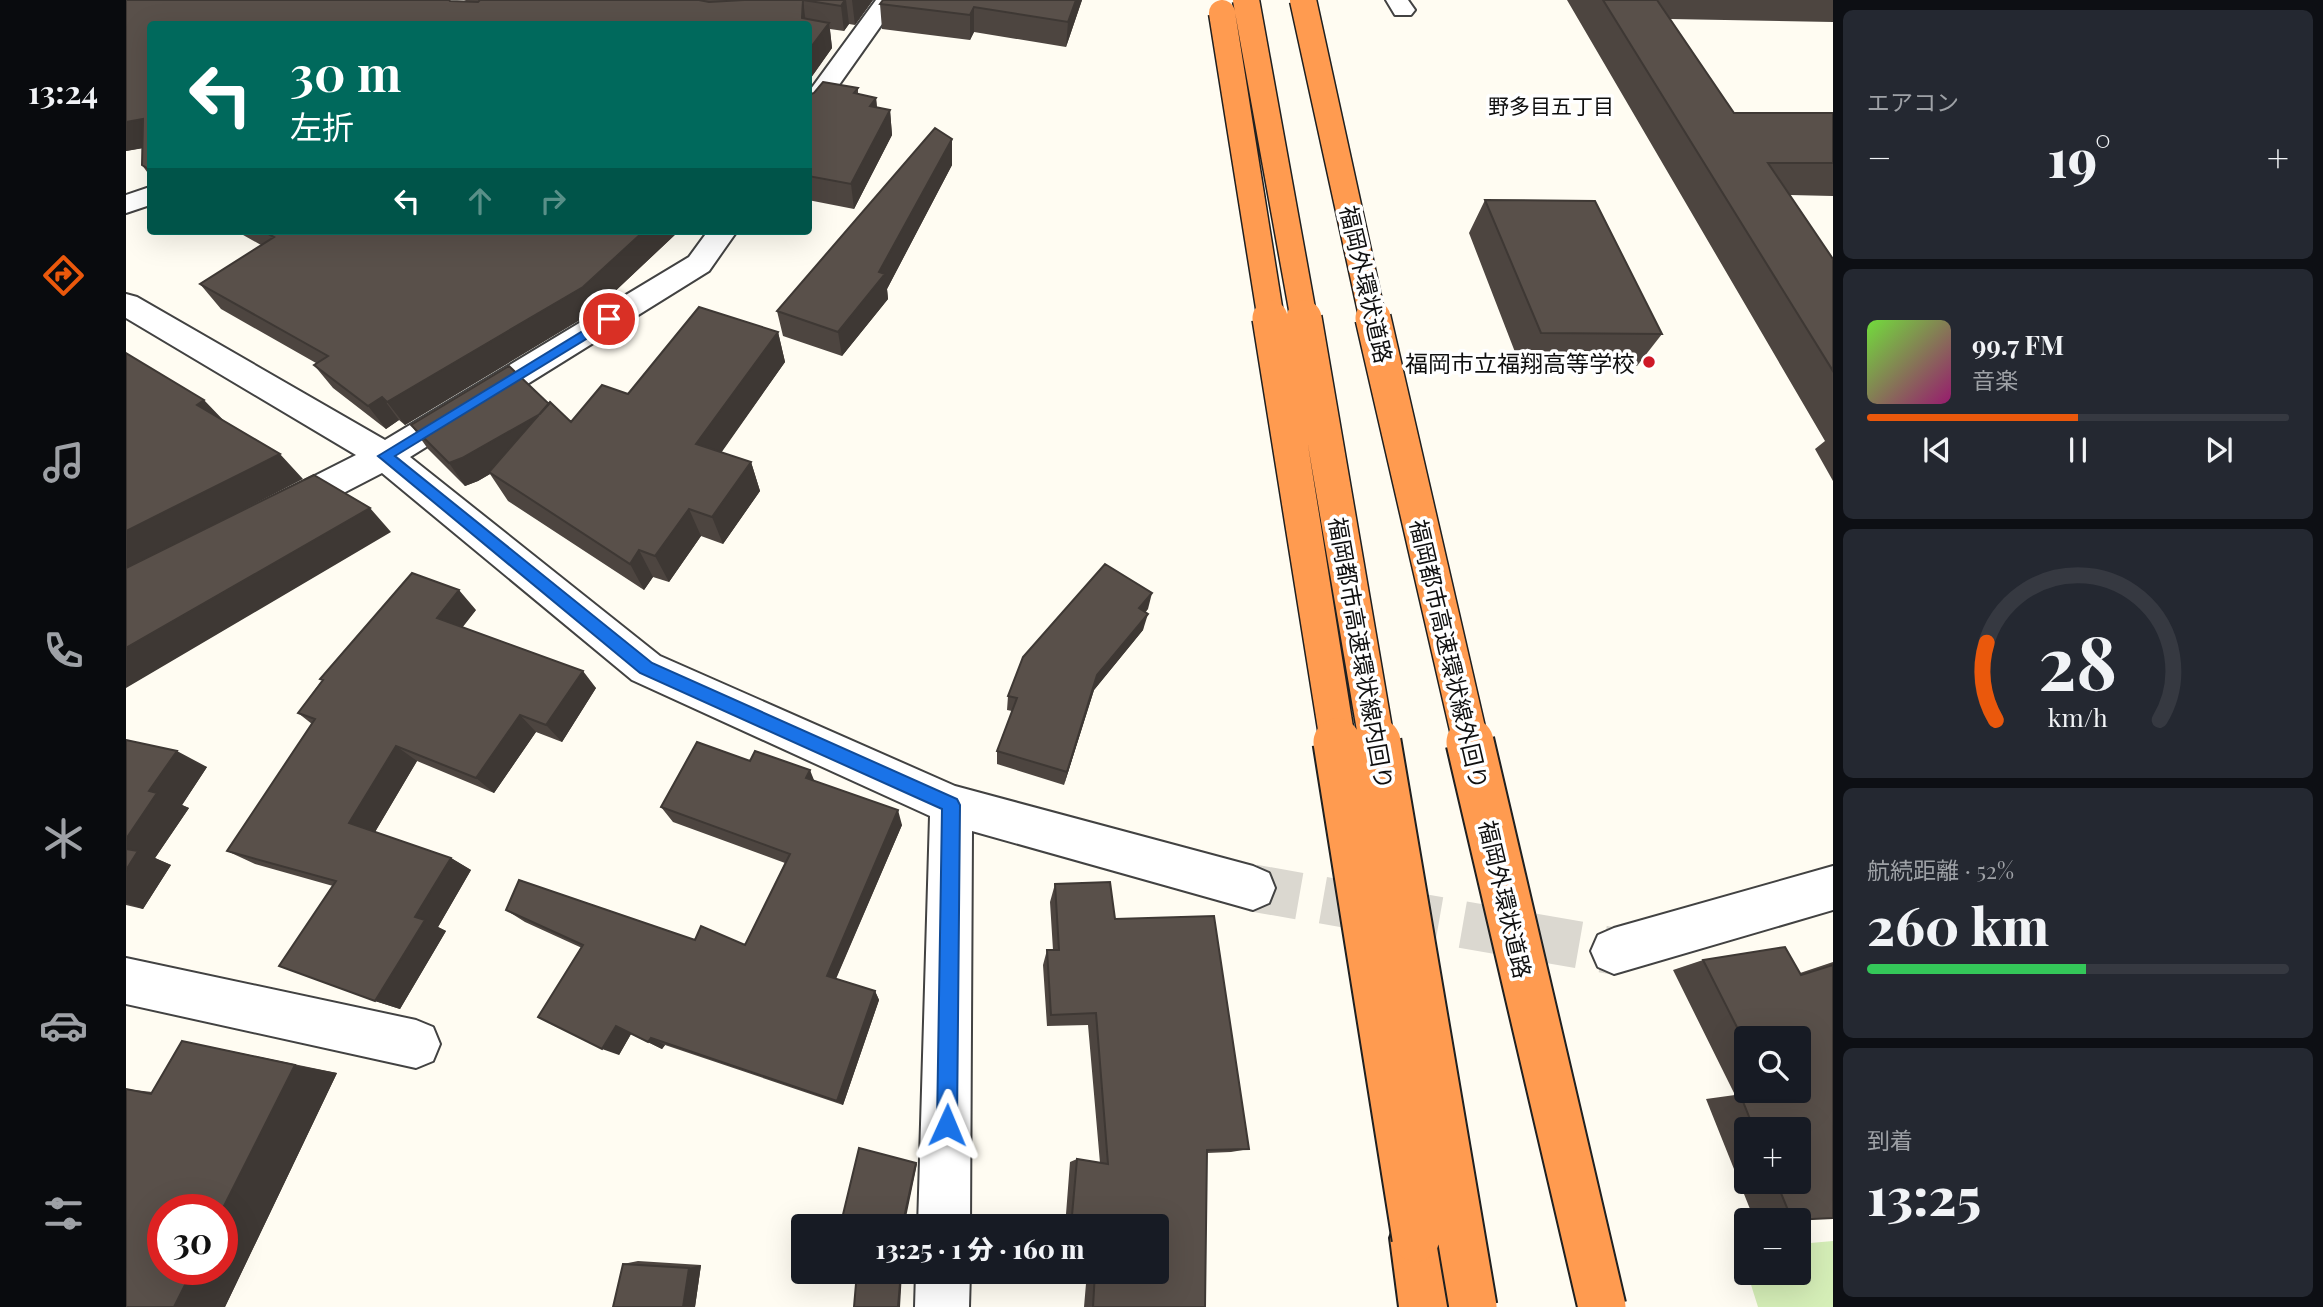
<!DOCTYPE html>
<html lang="ja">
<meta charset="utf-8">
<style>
:root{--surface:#171b24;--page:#242831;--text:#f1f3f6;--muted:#9ea1a6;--line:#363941;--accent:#ea580c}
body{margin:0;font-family:"Playfair Display","Noto Sans JP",serif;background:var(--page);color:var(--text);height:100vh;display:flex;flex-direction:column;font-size:26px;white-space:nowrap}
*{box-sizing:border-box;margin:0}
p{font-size:23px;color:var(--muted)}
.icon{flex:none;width:38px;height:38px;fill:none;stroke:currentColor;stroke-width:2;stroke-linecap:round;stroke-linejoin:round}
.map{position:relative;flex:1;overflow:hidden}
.side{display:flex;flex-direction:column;gap:10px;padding:10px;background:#0d0f14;width:490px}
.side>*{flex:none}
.top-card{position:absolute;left:21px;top:21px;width:665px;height:214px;border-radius:7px;box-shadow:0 7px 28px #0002;background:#00695c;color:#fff;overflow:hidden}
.buttons{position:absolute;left:1608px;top:1026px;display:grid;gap:14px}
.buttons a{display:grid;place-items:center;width:77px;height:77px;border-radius:7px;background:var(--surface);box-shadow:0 7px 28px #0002;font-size:35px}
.speed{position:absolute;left:21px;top:1194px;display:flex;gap:14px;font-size:35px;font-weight:700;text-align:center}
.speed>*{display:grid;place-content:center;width:91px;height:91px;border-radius:50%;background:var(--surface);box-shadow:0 7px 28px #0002;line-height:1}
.speed .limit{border:10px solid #d22;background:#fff;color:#111}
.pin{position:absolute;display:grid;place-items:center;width:60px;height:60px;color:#fff;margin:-30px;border:4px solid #fff;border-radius:50%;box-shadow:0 2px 7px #0007}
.me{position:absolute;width:77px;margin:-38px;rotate:1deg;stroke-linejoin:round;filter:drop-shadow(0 0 5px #0008)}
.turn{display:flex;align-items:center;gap:24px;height:147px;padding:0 28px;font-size:32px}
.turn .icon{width:91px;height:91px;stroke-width:2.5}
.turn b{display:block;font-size:49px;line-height:60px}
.lanes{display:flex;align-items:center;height:66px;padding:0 28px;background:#0003;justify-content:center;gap:35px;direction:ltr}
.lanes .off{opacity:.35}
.big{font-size:52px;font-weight:800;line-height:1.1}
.side .widget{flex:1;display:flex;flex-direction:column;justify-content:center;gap:10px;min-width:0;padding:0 24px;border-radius:10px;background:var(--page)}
.side .dial{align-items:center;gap:0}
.dial svg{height:182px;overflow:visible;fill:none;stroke:var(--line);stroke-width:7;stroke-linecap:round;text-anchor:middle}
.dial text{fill:var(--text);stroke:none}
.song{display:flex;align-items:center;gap:21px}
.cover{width:84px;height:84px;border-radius:10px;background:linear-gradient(135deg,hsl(100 70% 55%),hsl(320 70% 35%))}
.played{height:7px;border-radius:4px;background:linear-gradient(90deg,var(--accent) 50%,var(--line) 50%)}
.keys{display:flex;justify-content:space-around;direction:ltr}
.heat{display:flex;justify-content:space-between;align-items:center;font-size:38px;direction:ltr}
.charge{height:10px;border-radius:5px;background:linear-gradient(90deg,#34c759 52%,var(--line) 0)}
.trip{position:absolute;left:665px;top:1214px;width:378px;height:70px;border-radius:7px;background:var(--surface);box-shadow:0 7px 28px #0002;font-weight:800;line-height:70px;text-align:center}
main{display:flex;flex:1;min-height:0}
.menu{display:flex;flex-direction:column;width:126px;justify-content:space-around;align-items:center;background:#090b0e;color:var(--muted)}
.menu .icon{width:49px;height:49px}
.menu .on{color:var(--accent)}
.menu b{font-size:32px;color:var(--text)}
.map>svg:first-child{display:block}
.green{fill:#d5eeb7}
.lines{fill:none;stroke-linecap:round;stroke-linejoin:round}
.minor-tunnel{stroke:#dbd8d0;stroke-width:47;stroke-dasharray:47 24;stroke-linecap:butt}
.minor-casing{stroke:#424242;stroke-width:4}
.highway-casing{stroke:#202020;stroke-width:4}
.minor{fill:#fff;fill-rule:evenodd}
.highway{fill:#ff9b50;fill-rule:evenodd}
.highway-bridge-far2-casing{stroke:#202020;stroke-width:29;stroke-linecap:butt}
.highway-bridge-far1-casing{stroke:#202020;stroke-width:38;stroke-linecap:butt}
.highway-bridge-casing{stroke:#202020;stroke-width:51;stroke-linecap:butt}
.highway-bridge-far2{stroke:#ff9b50;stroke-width:26}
.highway-bridge-far1{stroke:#ff9b50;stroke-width:35}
.highway-bridge{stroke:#ff9b50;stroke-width:47}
.wall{fill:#4d4540;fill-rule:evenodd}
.shaded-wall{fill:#3e3834}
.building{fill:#59504a;stroke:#3e3834;stroke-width:2}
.route{fill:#1a73e8;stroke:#114b97;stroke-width:2}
.poi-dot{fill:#ce1927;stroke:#fff;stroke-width:2.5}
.labels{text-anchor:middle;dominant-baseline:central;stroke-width:7;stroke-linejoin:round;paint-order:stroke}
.far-neighbourhood-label{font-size:21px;fill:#0f0f0f;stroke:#fff}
.street-label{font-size:23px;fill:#0f0f0f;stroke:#fff}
.poi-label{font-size:23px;fill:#0f0f0f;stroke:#fff;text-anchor:end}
</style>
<main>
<nav class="menu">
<b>13:24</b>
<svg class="icon on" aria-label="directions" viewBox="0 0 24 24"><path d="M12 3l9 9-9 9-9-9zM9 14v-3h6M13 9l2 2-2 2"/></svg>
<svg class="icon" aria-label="music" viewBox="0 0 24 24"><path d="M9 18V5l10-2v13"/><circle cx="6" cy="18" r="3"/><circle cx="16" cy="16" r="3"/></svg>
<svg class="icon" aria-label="phone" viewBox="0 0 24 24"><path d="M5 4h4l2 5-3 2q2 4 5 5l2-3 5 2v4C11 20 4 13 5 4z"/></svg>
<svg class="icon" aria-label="climate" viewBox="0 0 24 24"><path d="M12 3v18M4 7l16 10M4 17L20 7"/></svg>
<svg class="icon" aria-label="car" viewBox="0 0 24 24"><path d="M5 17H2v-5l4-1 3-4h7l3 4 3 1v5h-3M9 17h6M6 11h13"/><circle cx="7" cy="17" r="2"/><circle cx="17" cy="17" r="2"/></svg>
<svg class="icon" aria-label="filters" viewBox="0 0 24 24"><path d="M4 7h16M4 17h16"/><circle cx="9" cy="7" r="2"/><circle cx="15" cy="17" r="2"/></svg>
</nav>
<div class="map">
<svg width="1707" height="1307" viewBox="0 0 1707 1307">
<rect width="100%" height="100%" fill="#fffcf2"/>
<!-- green -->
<path class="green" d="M 1707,1241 L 1707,1307 L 1632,1307 L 1621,1272 L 1673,1272 L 1673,1244 Z"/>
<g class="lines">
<!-- minor-tunnel -->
<path class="minor-tunnel" d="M 1127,888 L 1488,951"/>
<defs>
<path id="minor" d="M 750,0 L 773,0 L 691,116 L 682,119 L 682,93 Z
M 1260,0 L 1282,0 L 1289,10 L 1285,15 L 1269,15 Z
M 24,187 L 24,205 L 0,213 L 0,195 Z
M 582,231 L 611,231 L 583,271 L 284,457 L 534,656 L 829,786 L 1127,866 L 1143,873 L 1149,888 L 1143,903 L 1127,910 L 846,831 L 844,1227 L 792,1227 L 804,816 L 506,680 L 256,473 L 169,518 L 157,522 L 145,518 L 139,508 L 145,498 L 230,455 L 0,318 L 0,294 L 11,297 L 259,440 L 563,257 Z
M 1707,866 L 1707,910 L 1488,974 L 1472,967 L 1465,951 L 1472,935 L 1488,928 Z
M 0,958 L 290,1020 L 307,1027 L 314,1044 L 307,1061 L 290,1068 L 0,1004 Z
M 790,1272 L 844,1272 L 843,1307 L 789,1307 Z"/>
<path id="highway" d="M 1290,1212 L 1309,1219 L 1316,1238 L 1327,1307 L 1273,1307 L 1264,1238 L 1271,1219 Z"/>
</defs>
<!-- minor casing -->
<use href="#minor" class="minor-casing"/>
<!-- highway casing -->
<use href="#highway" class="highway-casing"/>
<!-- minor -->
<use href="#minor" class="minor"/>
<!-- highway -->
<use href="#highway" class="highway"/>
<defs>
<path id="highway-bridge-far2" d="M 1120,0 L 1178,320
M 1177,0 L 1247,320
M 1096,13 L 1145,320"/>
<path id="highway-bridge-far1" d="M 1144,318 L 1212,744
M 1178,318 L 1251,744
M 1247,318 L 1345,744"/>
<path id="highway-bridge" d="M 1211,742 L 1290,1238
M 1251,742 L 1347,1307
M 1344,742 L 1476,1307"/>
</defs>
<!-- highway-bridge-far2 casing -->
<use href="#highway-bridge-far2" class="highway-bridge-far2-casing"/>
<!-- highway-bridge-far1 casing -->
<use href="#highway-bridge-far1" class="highway-bridge-far1-casing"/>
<!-- highway-bridge casing -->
<use href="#highway-bridge" class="highway-bridge-casing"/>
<!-- highway-bridge-far2 -->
<use href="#highway-bridge-far2" class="highway-bridge-far2"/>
<!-- highway-bridge-far1 -->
<use href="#highway-bridge-far1" class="highway-bridge-far1"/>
<!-- highway-bridge -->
<use href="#highway-bridge" class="highway-bridge"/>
</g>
<!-- wall -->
<path class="wall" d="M 0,0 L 323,0 L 324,1 L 340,1 L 338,0 L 747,0 L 729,25 L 723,24 L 718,31 L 704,29 L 706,48 L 682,82 L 682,24 L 24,24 L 24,176 L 16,165 L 16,148 L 0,151 Z
M 956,0 L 940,47 L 848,32 L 844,40 L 756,29 L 754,4 Z
M 1441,0 L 1707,0 L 1707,22 L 1544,19 L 1608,113 L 1707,113 L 1707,196 L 1664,195 L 1707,259 L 1707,481 L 1689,449 L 1699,441 Z
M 732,88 L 732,94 L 750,98 L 751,107 L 764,110 L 766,135 L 728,209 L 682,200 L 682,95 Z
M 826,139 L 826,165 L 761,289 L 762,299 L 716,356 L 657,336 L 651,311 Z
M 1359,200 L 1536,334 L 1511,366 L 1394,365 L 1343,233 Z
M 110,231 L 553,231 L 467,312 L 279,425 L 273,420 L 260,429 L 207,388 L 188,365 L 190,363 L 95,309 L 74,284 L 135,245 Z
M 652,332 L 659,362 L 595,452 L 625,462 L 634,491 L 597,544 L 575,536 L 543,582 L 527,577 L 518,590 L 382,501 L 364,474 L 352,481 L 339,486 L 302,449 L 285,425 L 423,404 L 445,422 L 502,394 Z
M 1022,609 L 1019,612 L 1017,630 L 968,690 L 938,785 L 871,764 L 871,751 L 886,711 L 881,710 L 882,696 Z
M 350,610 L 336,627 L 470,688 L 436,742 L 410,732 L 368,793 L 291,761 L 249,832 L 325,858 L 345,870 L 312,927 L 320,931 L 274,1009 L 249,1001 L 207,886 L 129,864 L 101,851 L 186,724 L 172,713 L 196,680 L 194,679 Z
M 0,740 L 81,767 L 56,805 L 63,808 L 29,858 L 45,865 L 17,909 L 0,905 Z
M 624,761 L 688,781 L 776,825 L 710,979 L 749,991 L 753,1000 L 717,1105 L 539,1045 L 536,1049 L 505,1034 L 493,1055 L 456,948 L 399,922 L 380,910 L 569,940 L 619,945 L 659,863 L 547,822 L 535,807 Z
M 929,884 L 989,919 L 1123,1149 L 1105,1152 L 1081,1153 L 1079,1307 L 958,1307 L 961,1272 L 1031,1272 L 1031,1227 L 939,1227 L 944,1162 L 951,1159 L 974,1163 L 962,1025 L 921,1026 L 917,965 L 921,950 L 927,950 L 924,902 Z
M 1577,960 L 1674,973 L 1707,962 L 1707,1218 L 1673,1220 L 1628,1219 L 1580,1099 L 1609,1095 L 1547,970 ZM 1620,1038 L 1673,1090 L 1620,1090 ZM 1620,1129 L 1673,1129 L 1673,1181 L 1620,1181 Z
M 56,1041 L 211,1073 L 99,1307 L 0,1307 L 0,1089 L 26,1092 Z
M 512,1261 L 575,1265 L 569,1307 L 497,1264 Z"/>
<!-- shaded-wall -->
<path class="shaded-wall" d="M 677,0 L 680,24 L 676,18 Z
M 720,0 L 723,24 L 718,31 L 715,6 Z
M 726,0 L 747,0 L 729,25 Z
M 950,0 L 956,0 L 940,47 L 942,22 Z
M 848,7 L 848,32 L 844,40 L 844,15 Z
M 703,23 L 706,48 L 682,82 L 682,51 Z
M 750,98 L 752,123 L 744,106 Z
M 764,110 L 766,135 L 728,209 L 725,184 Z
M 17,119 L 24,147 L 0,151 L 0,122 Z
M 826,139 L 826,165 L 761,289 L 762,299 L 716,356 L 712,332 L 753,272 Z
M 518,231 L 553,231 L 467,312 L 279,425 L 261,402 Z
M 652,332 L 659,362 L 581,473 L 570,444 Z
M 256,397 L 273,420 L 260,429 L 242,406 Z
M 78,400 L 103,426 L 71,405 Z
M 426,407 L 363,472 L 364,474 L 352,481 L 339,486 L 323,463 Z
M 154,454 L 177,479 L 0,570 L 0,531 Z
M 625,462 L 634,491 L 597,544 L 586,517 Z
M 244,508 L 265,532 L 0,688 L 0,648 Z
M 563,509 L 575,536 L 543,582 L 529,556 Z
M 513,550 L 527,577 L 518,590 L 504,564 Z
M 333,590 L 350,610 L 329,637 L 311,618 Z
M 1026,593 L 1022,609 L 1009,624 L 1013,608 Z
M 1022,614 L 1017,630 L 968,690 L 938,785 L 941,772 L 971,675 Z
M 457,671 L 470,688 L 436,742 L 420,725 Z
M 394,715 L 410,732 L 368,793 L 350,778 Z
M 270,746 L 291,761 L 246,837 L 223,823 Z
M 51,751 L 81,767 L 56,805 L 63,808 L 29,858 L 45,865 L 17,909 L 0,903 L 0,839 L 23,791 Z
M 684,770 L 690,785 L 680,778 Z
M 772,810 L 776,825 L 707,985 L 701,976 Z
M 325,858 L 345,870 L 312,927 L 320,931 L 274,1009 L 249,1001 L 289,917 Z
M 749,991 L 753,1000 L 717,1105 L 711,1101 Z
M 490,1026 L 505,1034 L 493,1055 L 476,1049 Z
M 525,1038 L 539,1045 L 536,1049 L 522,1042 Z
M 169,1065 L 211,1073 L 99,1307 L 48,1307 L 67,1269 L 96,1269 L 96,1210 Z
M 790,1163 L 791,1164 L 778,1227 L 776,1227 Z
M 575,1265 L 569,1307 L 557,1307 L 563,1268 Z
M 775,1272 L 776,1272 L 774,1307 L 772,1307 Z"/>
<!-- building -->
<path class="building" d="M 0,0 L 323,0 L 324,1 L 352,2 L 354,0 L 573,0 L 583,2 L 618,0 L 677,0 L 676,18 L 703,23 L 682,51 L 682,24 L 24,24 L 24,170 L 16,165 L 17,119 L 0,122 Z
M 677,0 L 719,0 L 715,6 Z
M 757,0 L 950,0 L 942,22 L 848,7 L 844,15 L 754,4 Z
M 1477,0 L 1531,0 L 1608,113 L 1707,113 L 1707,163 L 1642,163 L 1707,259 L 1707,371 Z
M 697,82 L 732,88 L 728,93 L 750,98 L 744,106 L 764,110 L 725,184 L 682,176 L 682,95 L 688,93 Z
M 809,128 L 826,139 L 753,272 L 759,274 L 712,332 L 651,311 Z
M 1359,200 L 1469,201 L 1536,334 L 1415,333 Z
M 137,231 L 518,231 L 457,287 L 261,402 L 256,397 L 242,406 L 188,365 L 202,356 L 74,284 L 148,237 Z
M 573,307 L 652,332 L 570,444 L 625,462 L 586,517 L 563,509 L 529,556 L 513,550 L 504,564 L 363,472 L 424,402 L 445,422 L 476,385 L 502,394 Z
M 0,353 L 78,400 L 71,405 L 154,454 L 0,531 Z
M 383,366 L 423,404 L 414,414 L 336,458 L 323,463 L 285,425 Z
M 188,475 L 244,508 L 0,648 L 0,568 Z
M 979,564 L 1026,593 L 1013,608 L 1022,614 L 971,675 L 941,772 L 871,751 L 891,698 L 882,696 L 897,657 Z
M 286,573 L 333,590 L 311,618 L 457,671 L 420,725 L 394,715 L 350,778 L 270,746 L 223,823 L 325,858 L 289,917 L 299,920 L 249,1001 L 153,966 L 210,881 L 101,851 L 189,719 L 172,713 L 197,680 L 194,679 Z
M 0,740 L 51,751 L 23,791 L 31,793 L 0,839 Z
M 571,742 L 624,761 L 629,751 L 684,770 L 680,778 L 772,810 L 701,976 L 749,991 L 711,1101 L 525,1038 L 522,1042 L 490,1026 L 476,1049 L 412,1017 L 457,945 L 380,910 L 393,880 L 569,940 L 575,926 L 619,945 L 664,854 L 535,807 Z
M 0,849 L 12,851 L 0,870 Z
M 984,882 L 989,919 L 1088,916 L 1123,1149 L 1081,1150 L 1079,1307 L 967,1307 L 969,1272 L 1031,1272 L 1031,1227 L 945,1227 L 951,1159 L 982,1164 L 970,1013 L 925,1015 L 921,950 L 933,950 L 929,884 Z
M 1659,947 L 1675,975 L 1707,965 L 1707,1218 L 1666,1220 L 1650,1181 L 1673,1181 L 1673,1129 L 1628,1129 L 1614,1094 L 1645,1092 L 1644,1090 L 1673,1090 L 1673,1038 L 1620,1038 L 1620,1045 L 1577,960 Z
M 56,1041 L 169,1065 L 96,1210 L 37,1209 L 37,1269 L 67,1269 L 48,1307 L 0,1307 L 0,1089 L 25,1094 Z
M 733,1148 L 790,1163 L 776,1227 L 714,1227 Z
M 497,1264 L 563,1268 L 557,1307 L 487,1307 Z
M 731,1272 L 775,1272 L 772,1307 L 728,1307 Z"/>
<!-- route -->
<path class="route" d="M 483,315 L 490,319 L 488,322 L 269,456 L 526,663 L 831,799 L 834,805 L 831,1125 L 828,1133 L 821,1136 L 814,1133 L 811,1125 L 816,809 L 514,673 L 252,456 Z"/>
<!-- markers -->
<circle class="poi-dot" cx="1523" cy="362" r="7"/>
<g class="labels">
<!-- far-neighbourhood labels -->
<g class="far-neighbourhood-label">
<text x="1425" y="105">野多目五丁目</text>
</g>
<!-- street labels -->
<g class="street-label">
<text transform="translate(1241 284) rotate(77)">福岡外環状道路</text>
<text transform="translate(1236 653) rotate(80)">福岡都市高速環状線内回り</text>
<text transform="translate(1324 654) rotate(77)">福岡都市高速環状線外回り</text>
<text transform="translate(1380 899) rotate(77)">福岡外環状道路</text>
</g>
<!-- poi labels -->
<g class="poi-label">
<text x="1509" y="362">福岡市立福翔高等学校</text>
</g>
</g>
</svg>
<div class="buttons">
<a><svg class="icon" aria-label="search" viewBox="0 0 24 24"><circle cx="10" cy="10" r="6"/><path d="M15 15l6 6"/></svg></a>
<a>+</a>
<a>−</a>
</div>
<div class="speed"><div class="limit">30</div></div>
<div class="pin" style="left:483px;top:319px;background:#d93025"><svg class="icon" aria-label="arrive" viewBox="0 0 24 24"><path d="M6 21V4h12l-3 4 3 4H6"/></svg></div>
<svg class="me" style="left:821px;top:1125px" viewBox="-20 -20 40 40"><path d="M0-17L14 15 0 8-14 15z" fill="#1a73e8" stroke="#fff" stroke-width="4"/></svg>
<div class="trip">13:25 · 1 分 · 160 m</div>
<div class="top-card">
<div class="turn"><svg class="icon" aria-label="left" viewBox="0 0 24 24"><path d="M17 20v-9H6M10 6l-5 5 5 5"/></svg><div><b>30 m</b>左折</div></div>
<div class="lanes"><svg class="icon" aria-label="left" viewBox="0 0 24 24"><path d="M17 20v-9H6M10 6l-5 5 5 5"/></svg><svg class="icon off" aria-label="ahead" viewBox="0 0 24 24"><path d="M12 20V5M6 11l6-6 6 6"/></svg><svg class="icon off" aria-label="right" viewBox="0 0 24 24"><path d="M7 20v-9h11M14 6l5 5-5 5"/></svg></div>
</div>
</div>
<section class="side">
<div class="widget"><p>エアコン</p>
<div class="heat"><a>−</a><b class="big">19°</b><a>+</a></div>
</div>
<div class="widget">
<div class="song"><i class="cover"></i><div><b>99.7 FM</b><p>音楽</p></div></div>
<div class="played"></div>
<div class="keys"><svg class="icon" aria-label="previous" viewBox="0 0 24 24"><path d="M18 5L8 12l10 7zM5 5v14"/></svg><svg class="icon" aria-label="pause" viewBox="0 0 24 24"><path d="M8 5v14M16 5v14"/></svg><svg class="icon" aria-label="next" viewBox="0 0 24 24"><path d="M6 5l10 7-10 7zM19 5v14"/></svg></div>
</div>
<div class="widget dial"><svg viewBox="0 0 100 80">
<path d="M14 69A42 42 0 1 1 86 69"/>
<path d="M14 69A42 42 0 0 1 10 35" stroke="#ea580c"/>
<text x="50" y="56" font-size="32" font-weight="700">28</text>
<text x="50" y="72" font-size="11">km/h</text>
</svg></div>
<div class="widget"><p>航続距離 · 52%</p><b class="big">260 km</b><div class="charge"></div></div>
<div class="widget"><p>到着</p><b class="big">13:25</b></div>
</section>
</main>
